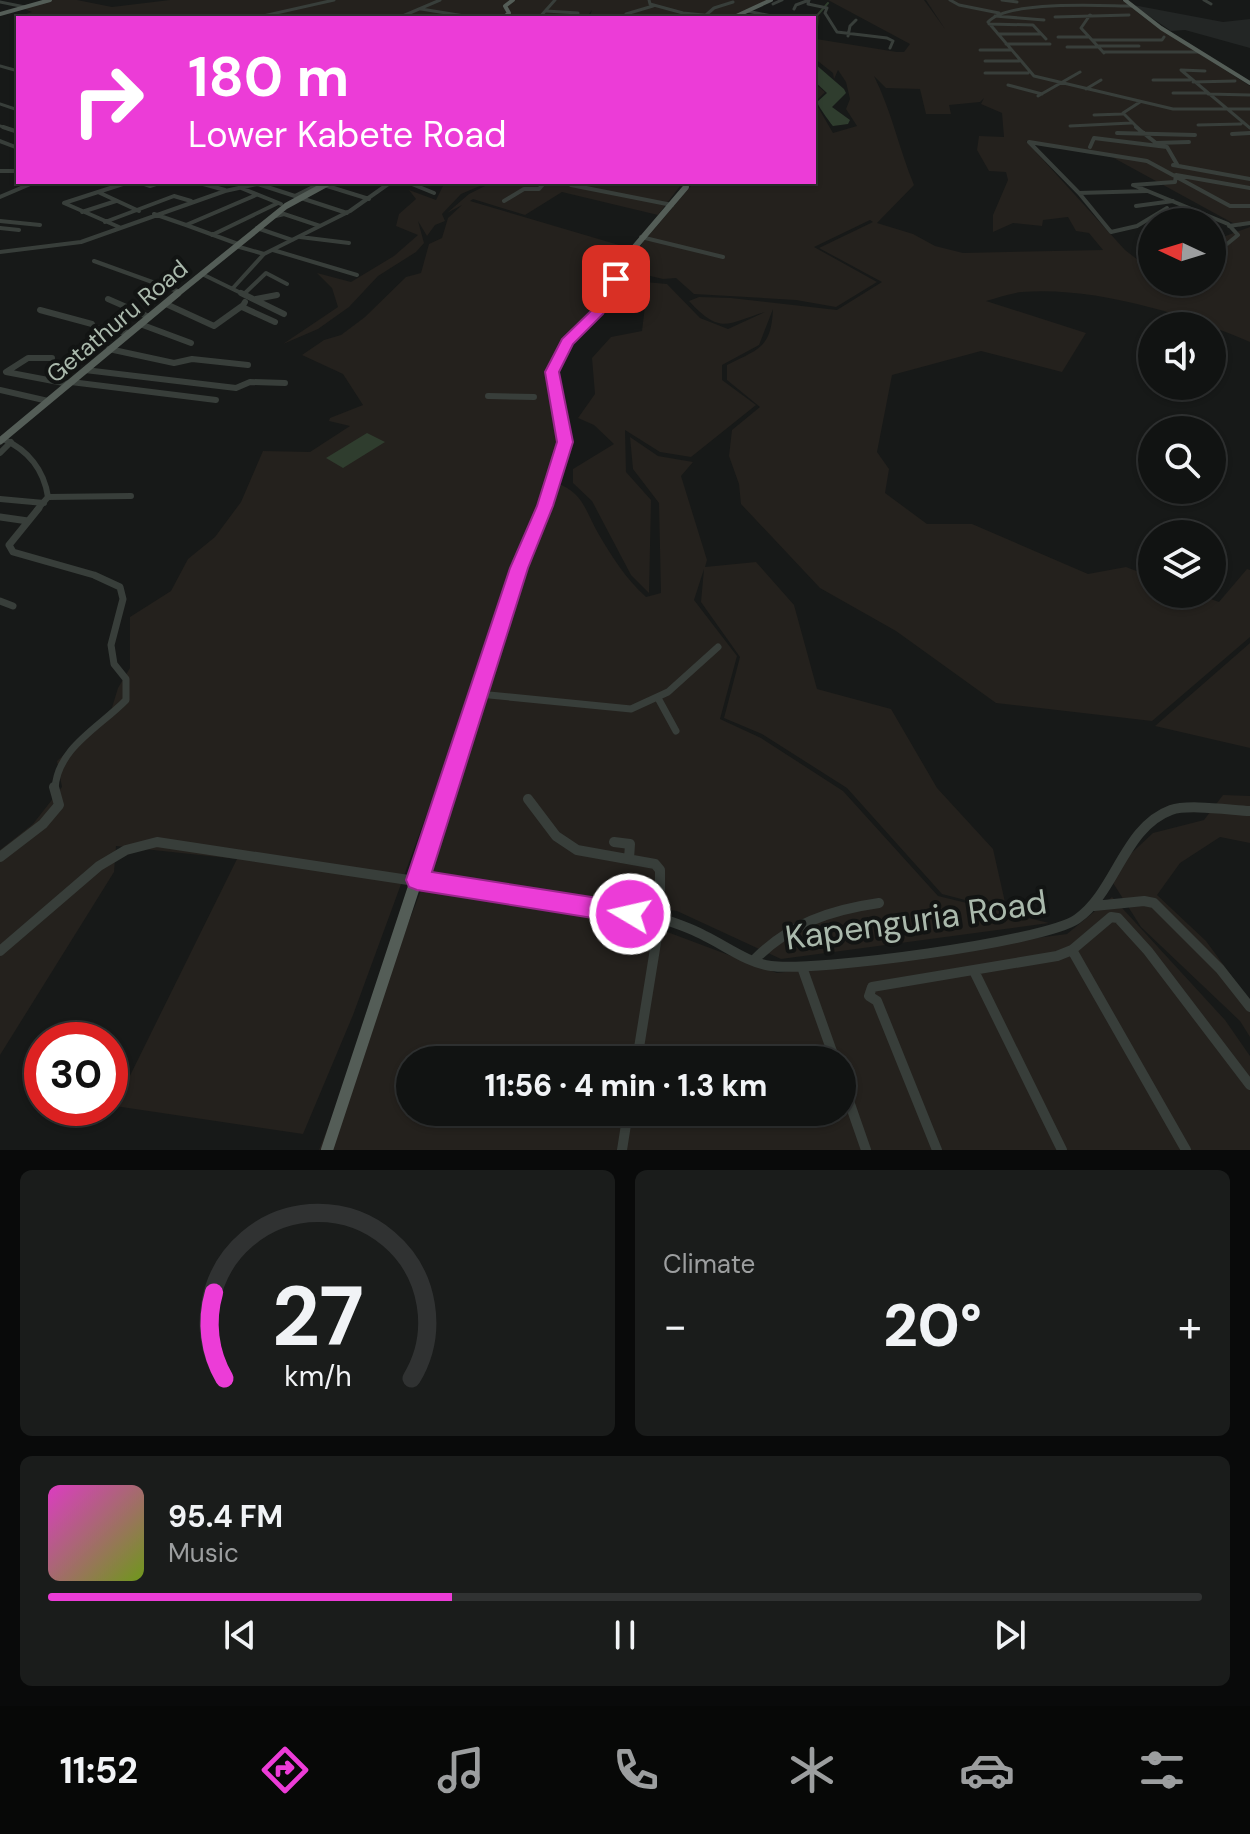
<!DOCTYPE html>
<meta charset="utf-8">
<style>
:root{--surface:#111312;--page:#1a1c1b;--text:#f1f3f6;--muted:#9c9e9f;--line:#303232;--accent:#ec3cd7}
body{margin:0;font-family:"DM Sans",sans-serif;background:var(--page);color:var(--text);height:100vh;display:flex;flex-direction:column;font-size:30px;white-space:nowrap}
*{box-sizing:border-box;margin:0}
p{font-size:26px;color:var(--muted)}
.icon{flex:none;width:44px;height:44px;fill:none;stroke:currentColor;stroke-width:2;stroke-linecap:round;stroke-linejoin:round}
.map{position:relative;height:1150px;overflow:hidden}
.side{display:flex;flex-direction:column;gap:20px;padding:20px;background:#090a0a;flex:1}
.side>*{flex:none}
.hud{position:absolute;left:16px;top:16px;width:800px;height:168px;border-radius:0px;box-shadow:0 2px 6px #0004,0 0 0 2px var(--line);background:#ec3cd7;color:#fff;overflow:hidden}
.needle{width:52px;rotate:274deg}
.tools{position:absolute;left:1138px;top:208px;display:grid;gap:16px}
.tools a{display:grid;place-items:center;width:88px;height:88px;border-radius:50%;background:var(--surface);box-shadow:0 2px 6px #0004,0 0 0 2px var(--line);font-size:40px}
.speed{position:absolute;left:24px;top:1022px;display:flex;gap:16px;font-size:40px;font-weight:700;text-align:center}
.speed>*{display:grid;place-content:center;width:104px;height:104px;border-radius:50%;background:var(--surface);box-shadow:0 2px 6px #0004,0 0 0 2px var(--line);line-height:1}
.speed .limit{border:12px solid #d22;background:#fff;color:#111}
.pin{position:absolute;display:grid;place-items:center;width:68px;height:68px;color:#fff;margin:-34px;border-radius:16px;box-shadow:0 4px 12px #0006}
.me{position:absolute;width:88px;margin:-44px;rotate:279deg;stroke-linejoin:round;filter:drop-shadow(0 0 6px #0008)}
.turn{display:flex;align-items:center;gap:28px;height:168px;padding:0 40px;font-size:36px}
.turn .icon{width:104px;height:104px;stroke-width:2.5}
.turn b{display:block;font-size:56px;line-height:68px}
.big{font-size:60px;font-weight:800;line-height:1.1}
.side .card{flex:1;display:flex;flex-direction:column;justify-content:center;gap:12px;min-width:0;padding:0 28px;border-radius:12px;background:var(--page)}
.side .dial{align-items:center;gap:0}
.dial svg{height:208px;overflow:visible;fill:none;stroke:var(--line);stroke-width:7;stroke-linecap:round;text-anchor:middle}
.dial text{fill:var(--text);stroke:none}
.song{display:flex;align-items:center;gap:24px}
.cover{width:96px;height:96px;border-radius:12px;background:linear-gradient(135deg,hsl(310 70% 55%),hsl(80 70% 35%))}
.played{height:8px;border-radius:4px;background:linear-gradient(90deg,var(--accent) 35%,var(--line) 35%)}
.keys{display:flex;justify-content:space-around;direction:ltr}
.heat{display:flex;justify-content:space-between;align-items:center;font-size:44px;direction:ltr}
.side .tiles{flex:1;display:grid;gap:20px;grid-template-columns:1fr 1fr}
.card:last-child{grid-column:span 2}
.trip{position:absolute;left:396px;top:1046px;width:460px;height:80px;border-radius:40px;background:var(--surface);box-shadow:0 2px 6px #0004,0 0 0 2px var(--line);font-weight:800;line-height:80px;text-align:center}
.tabs{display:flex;height:128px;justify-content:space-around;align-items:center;background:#070807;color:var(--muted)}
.tabs .icon{width:56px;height:56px}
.tabs .on{color:var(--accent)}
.tabs b{font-size:36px;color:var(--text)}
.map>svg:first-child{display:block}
.built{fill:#232625}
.green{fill:#24211d;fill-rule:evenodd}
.water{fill:#2f3d2e}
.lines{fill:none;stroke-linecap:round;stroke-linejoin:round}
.stream{stroke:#2f3d2e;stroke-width:2}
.minor-far4{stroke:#383e3a;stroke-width:3}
.minor-far3{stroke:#383e3a;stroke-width:4}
.minor-far2{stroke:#383e3a;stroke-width:6}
.minor-far1{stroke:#383e3a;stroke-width:7}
.minor{stroke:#383e3a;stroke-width:10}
.major-far4{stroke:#545d57;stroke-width:4}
.major-far3{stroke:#545d57;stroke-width:6}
.major-far2{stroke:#545d57;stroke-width:7}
.major-far1{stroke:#545d57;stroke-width:10}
.major{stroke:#545d57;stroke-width:12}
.route{fill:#ec3cd7;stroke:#99278c;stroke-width:2}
.labels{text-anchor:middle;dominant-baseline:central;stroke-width:8;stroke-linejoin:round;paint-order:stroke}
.far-street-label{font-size:24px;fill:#aab9ac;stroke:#121413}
.near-street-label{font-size:34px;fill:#aab9ac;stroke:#121413}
</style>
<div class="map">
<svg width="1250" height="1150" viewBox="0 0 1250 1150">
<rect width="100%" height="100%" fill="#171918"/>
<!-- built -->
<path class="built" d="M 1133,5 L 1223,22 L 1250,19 L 1250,48 L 1185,30 L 1171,31 Z"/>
<!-- green -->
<path class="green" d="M 52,0 L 77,0 L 112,7 L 170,0 L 767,0 L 730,18 L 589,18 L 592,10 L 586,18 L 17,17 L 32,12 L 22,8 Z
M 828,0 L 924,0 L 945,29 L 926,0 L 1122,0 L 1150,22 L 1250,86 L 1250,223 L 1240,227 L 1112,157 L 1026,141 L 1125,250 L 1138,260 L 1152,262 L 1152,282 L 1212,282 L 1212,241 L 1250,227 L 1250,342 C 1186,314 1093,286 1022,292 C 1011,293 998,298 986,301 L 1086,333 L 1062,372 L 981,351 L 892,375 L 877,452 L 889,469 L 885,493 L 927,524 L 972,524 L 1088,574 L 1126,567 L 1152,577 L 1152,594 L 1197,594 L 1219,602 L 1247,569 L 1250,570 L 1250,637 L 1152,721 L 996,703 L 896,631 L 820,588 L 741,504 L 739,484 L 729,456 L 732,430 L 760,407 L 727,380 L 727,365 C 760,348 771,348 773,309 L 759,345 L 722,365 L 722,380 L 756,405 L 691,457 L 660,452 L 625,430 L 626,472 L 651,500 L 649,593 L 631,575 L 592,501 L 573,483 L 573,469 L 614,444 L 594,425 L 578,418 L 595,394 L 592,358 L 611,337 L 642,331 L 645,306 L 626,304 L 618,297 L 645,282 L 667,284 L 700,318 L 728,329 L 765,312 C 728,323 721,336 689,301 L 699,297 L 731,298 L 837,310 L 882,282 L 819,248 L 873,222 L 870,220 L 814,247 L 877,282 L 836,307 L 796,300 L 694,294 L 676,278 L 663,279 L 625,270 L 644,241 L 691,186 L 688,182 L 814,182 L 814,83 L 825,92 L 815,102 L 833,133 L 857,126 L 846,109 L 850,99 L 846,82 L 838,70 L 834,79 L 833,73 L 814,58 L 814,18 L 793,18 L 820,16 L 816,39 L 897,52 L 904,52 L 910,44 ZM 874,76 L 886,88 L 920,89 L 926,114 L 951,114 L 949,105 L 980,102 L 984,98 L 981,104 L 1002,113 L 1004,137 L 979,136 L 977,150 L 989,171 L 1006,172 L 1008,180 L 993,215 L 993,232 L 1013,223 L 1042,226 L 1043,220 L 1068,217 L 1076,231 L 1089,233 L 1103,250 L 963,253 L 935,246 L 913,234 L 877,223 L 914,185 C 899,149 892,112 874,76 Z
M 445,182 L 489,182 L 461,194 L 442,214 L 445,221 L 435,225 L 427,236 L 418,221 L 424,243 L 416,252 L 378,276 L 349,307 L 318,329 L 283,344 L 338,307 L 332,288 L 317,273 L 351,282 L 394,256 L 418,235 L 396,226 L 399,214 L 416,199 L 409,190 L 436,200 Z
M 493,182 L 677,182 L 680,186 L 658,215 L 562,192 L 525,215 L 473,199 L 470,201 L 629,248 L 594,311 L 567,335 L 548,375 L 559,450 L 537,520 L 517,568 L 353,1015 L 303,1134 L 115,1106 L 237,859 L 116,846 L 114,872 L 0,1055 L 0,850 L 33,824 L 62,787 L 57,761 L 110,714 L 118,688 L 130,668 L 130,617 L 171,591 L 188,559 L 215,537 L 241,502 L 263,451 L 310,452 L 350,426 L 329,421 L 330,418 L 363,405 L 343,374 L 302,355 L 324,340 L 341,335 L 365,317 L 406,277 L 421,273 L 429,244 L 442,238 L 448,218 L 462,205 L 447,213 L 469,194 Z
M 630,437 L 658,456 L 693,462 L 681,476 L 707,560 L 705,567 L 756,562 L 794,605 L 817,689 L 891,709 L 937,788 L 993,849 L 1007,911 L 942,894 L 847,788 L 762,734 L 724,718 L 740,657 L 701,602 L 704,569 L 694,600 L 737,656 L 720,719 L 761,738 L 843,791 L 938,896 L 1049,923 L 781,959 L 677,911 L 427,874 L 556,483 C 583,492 585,510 598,533 C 612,557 626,579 646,597 L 661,593 L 659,503 L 633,469 Z
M 1250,643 L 1250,748 L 1155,726 Z
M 1223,795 L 1250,796 L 1250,843 L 1220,837 L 1180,863 L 1157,895 L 1206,941 L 1250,1001 L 1250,1037 L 1240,1021 L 1141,927 L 1108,875 L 1153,833 L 1204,820 Z
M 422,888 L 646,924 L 777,973 L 1067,934 L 1112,897 L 1225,1020 L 1250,1056 L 1250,1150 L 319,1150 ZM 410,1060 L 842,1060 L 842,1112 L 410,1112 Z"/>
<!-- water -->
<path class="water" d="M 814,63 L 844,89 L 846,93 L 832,107 L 850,120 L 848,124 L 833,126 C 831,124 818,106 817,102 L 827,93 L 814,81 Z
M 367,433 L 385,442 L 343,468 L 326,458 Z"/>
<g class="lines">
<!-- stream -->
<path class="stream" d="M 814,19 L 828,3"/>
<!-- minor-far4 -->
<path class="minor-far4" d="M 649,0 L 650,4 L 683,13 L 733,18
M 809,0 L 808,4 L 827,8 L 825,13 L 837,32 L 887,38 L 893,41 L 890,48
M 950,0 L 959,5 L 999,13
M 1002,0 L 1017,2
M 1204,0 L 1211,4
M 0,2 L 25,7
M 773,4 L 782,0
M 1133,6 C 1100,6 1008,0 988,22 L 1034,76 L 1173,109 L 1250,109
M 421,9 L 477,18
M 794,9 L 796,5 L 809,0
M 546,11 L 578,13 L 577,18
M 747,11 L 781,18
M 626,14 L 653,6
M 706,15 L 714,8 L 733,2
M 1090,15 L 1081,28 L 1104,53
M 995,16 L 1044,20
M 1055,17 L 1129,15
M 254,18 L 334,0
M 398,18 L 440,0
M 539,18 L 555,0
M 989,24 L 1033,25 L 1046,39
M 998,34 L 1041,34
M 848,36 L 850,26 L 856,20
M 1058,37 L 1089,37
M 1092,40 L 1162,40 L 1164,37
M 1006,44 L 1050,44
M 1097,46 L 1139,46
M 1067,47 L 1098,47
M 980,50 L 1010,50
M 1103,52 L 1199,52
M 985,61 L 1019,61
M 0,66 L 18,71
M 1181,70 L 1250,128
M 1181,70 L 1205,71
M 985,73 L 1028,73
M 1153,80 L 1190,80
M 1193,82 L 1235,81
M 1008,85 L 1042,94
M 1086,89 L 1101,80
M 1173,93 L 1206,93
M 1208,94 L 1250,95
M 1038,96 L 1080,72
M 0,104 L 18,110
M 1094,115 L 1123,114
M 1198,125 L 1241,124
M 0,126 L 9,129
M 1070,126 L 1131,123
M 1139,129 L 1123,113 L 1140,102"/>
<!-- minor-far3 -->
<path class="minor-far3" d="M 3,127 L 18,132
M 1136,127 L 1156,143 L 1189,142
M 1117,133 L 1195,135
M 1232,134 L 1250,133
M 0,141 L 18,148
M 1090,147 L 1094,138 L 1167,147 L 1178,166
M 1173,165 L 1250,179
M 0,171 L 18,171
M 139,182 L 150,186 L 162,182
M 196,182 L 225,190
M 407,182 L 434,193
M 258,184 L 347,213
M 324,185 L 369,199
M 571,185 L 672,205
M 241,188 L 281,204
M 1147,191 L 1079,193 L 1029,142 L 1147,161 L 1230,206 L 1250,206
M 98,192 L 139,211
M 1079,193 L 1111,232 L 1137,226 L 1167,208
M 295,196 L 323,182
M 0,197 L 35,182
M 504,201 L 524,189 L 539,189 L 545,182
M 1136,206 L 1173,201
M 82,212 L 116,201
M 154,214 L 186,225
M 272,217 L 284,214 L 320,226
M 0,221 L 40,225
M 105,222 L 174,196 L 191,201
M 1229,226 L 1250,223
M 119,227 L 64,203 L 129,182
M 0,228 L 19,230
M 257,228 L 292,240
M 212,235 L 278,203
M 300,237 L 349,243
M 641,237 L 723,257
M 238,244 L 186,225 L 256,195
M 236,246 L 264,254
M 1212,249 L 1227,244 L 1238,235 L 1228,224 L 1133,185 L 1175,182 L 1176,175 L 1250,188
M 273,250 L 357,275
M 0,252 L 81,242 L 225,191 L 266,182
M 94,261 L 180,292
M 202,274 L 245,295
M 233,288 L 264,254 L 350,211 L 391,182
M 244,294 L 266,273 L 287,284"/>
<!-- minor-far2 -->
<path class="minor-far2" d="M 241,293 L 284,314
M 108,299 L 149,317
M 256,299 L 277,295
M 245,302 L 242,307 L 275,322
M 166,304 L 214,326 L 242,306
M 40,310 L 92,324 L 94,328 L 129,333
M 140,324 L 191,343
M 109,349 L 174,363 L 192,359 L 248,365
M 52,358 L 28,358 L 6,372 L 69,384
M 85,370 L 236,388 L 250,382 L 285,383
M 71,382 L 216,400
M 0,390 L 48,401
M 488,396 L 534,397
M 3,439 C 28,450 44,470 48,497 L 37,510
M 0,453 L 11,442
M 48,497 L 131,496
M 0,499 L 44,503"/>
<!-- minor-far1 -->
<path class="minor-far1" d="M 39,508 L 9,545 L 13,552 L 94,575 L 120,587 L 123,599 L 111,645 L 114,664 L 126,679 L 126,700 C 100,727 57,748 55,789
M 0,517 L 28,521
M 0,601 L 13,606
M 479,694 L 631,709 L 668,692 L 718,647
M 658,698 L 676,731"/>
<!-- minor -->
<path class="minor" d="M 528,799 L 556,836 L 577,850 L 655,864 L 660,870 L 660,918 L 637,1060
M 614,842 L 630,844 L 629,859
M 0,857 L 43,824 L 59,805 L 54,787
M 1094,906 L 1144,901 L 1154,903 L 1220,969 L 1250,1007
M 1072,950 L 1186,1150
M 0,951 L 99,866 L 126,850 L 157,842 L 660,918 C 675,923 691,928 705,936 C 726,946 748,963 771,966 C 815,972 1044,942 1077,919 C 1116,892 1124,827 1171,810 C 1188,804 1230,810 1250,811
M 754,960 C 790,924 829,910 879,903
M 802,967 L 835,1060
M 974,971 L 1062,1150
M 842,1081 L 866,1150
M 622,1150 L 628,1112
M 937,1150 L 877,1001 L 869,996 L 872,987 L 1057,956 L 1072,950 L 1111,917 L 1118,918 L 1148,951 L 1250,1085"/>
<!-- major-far4 -->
<path class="major-far4" d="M 1125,0 L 1161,28 L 1250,83
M 0,14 L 50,0
M 503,18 L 509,13 L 505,6 L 513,0
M 732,18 L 771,0"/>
<!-- major-far3 -->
<path class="major-far3" d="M 176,295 L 286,206 L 330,182
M 606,295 L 628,255 L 686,187 L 685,182"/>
<!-- major-far2 -->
<path class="major-far2" d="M 0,441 L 178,293
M 543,510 C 550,494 565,456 565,440 C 563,416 546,390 554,367 C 564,336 593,321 608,293"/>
<!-- major-far1 -->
<path class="major-far1" d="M 446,789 L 519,568 L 544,508"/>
<!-- major -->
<path class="major" d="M 327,1150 L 447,787"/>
</g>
<!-- route -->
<path class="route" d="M 611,276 L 622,279 L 603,314 L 573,344 L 559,372 L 573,442 L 553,506 L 528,568 L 432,872 L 630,903 L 638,906 L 642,914 L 638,921 L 630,924 L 417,890 L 409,887 L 406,880 L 510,568 L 537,506 L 557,442 L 545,372 L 562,339 L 593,309 Z"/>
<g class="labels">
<!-- far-street labels -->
<g class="far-street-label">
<text transform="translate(117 321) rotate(-40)">Getathuru Road</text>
</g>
<!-- near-street labels -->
<g class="near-street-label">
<text transform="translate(916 920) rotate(-8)">Kapenguria Road</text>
</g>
</g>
</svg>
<div class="tools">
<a><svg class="needle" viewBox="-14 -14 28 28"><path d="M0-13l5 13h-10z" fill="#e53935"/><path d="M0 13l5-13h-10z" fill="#9c9e9f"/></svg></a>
<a><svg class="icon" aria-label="sound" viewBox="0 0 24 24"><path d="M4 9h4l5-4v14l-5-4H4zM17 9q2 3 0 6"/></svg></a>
<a><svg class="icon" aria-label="search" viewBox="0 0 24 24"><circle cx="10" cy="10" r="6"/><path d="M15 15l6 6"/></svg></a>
<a><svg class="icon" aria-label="layers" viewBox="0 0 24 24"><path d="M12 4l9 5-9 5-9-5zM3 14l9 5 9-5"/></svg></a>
</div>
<div class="speed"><div class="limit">30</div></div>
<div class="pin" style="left:616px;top:279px;background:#d93025"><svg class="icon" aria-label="arrive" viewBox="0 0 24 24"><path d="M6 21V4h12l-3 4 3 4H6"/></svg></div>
<svg class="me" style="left:630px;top:914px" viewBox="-20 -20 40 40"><circle r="17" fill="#ec3cd7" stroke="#fff" stroke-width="3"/><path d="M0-11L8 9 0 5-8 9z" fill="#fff"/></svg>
<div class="trip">11:56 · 4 min · 1.3 km</div>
<div class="hud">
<div class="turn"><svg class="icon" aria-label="right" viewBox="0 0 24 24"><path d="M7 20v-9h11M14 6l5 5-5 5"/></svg><div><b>180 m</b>Lower Kabete Road</div></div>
</div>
</div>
<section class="side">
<div class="tiles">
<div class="card dial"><svg viewBox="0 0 100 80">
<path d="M14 69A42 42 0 1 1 86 69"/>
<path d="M14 69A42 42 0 0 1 10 36" stroke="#ec3cd7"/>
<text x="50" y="56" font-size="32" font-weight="700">27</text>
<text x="50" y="72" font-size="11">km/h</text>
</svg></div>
<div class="card"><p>Climate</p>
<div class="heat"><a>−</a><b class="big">20°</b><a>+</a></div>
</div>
<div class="card">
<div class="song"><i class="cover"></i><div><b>95.4 FM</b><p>Music</p></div></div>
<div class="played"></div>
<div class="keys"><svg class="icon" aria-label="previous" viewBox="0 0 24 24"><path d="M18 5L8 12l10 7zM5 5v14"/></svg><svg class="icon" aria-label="pause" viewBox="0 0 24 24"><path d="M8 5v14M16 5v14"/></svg><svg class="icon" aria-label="next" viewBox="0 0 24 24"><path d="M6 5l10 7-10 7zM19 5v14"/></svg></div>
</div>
</div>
</section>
<nav class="tabs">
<b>11:52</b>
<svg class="icon on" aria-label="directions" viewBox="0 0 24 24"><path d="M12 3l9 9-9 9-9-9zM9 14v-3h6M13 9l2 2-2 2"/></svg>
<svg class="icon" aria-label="music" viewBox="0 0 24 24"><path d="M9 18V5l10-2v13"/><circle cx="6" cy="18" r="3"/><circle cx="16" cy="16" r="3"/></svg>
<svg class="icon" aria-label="phone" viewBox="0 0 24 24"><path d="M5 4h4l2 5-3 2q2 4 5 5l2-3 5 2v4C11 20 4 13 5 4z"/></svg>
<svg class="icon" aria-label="climate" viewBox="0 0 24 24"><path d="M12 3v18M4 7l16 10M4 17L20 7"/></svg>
<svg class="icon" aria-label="car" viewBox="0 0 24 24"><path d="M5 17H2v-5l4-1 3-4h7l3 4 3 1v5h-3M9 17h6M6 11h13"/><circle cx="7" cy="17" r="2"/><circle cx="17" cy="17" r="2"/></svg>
<svg class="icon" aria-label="filters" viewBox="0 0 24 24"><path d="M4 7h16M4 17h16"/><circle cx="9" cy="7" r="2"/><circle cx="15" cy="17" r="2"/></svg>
</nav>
